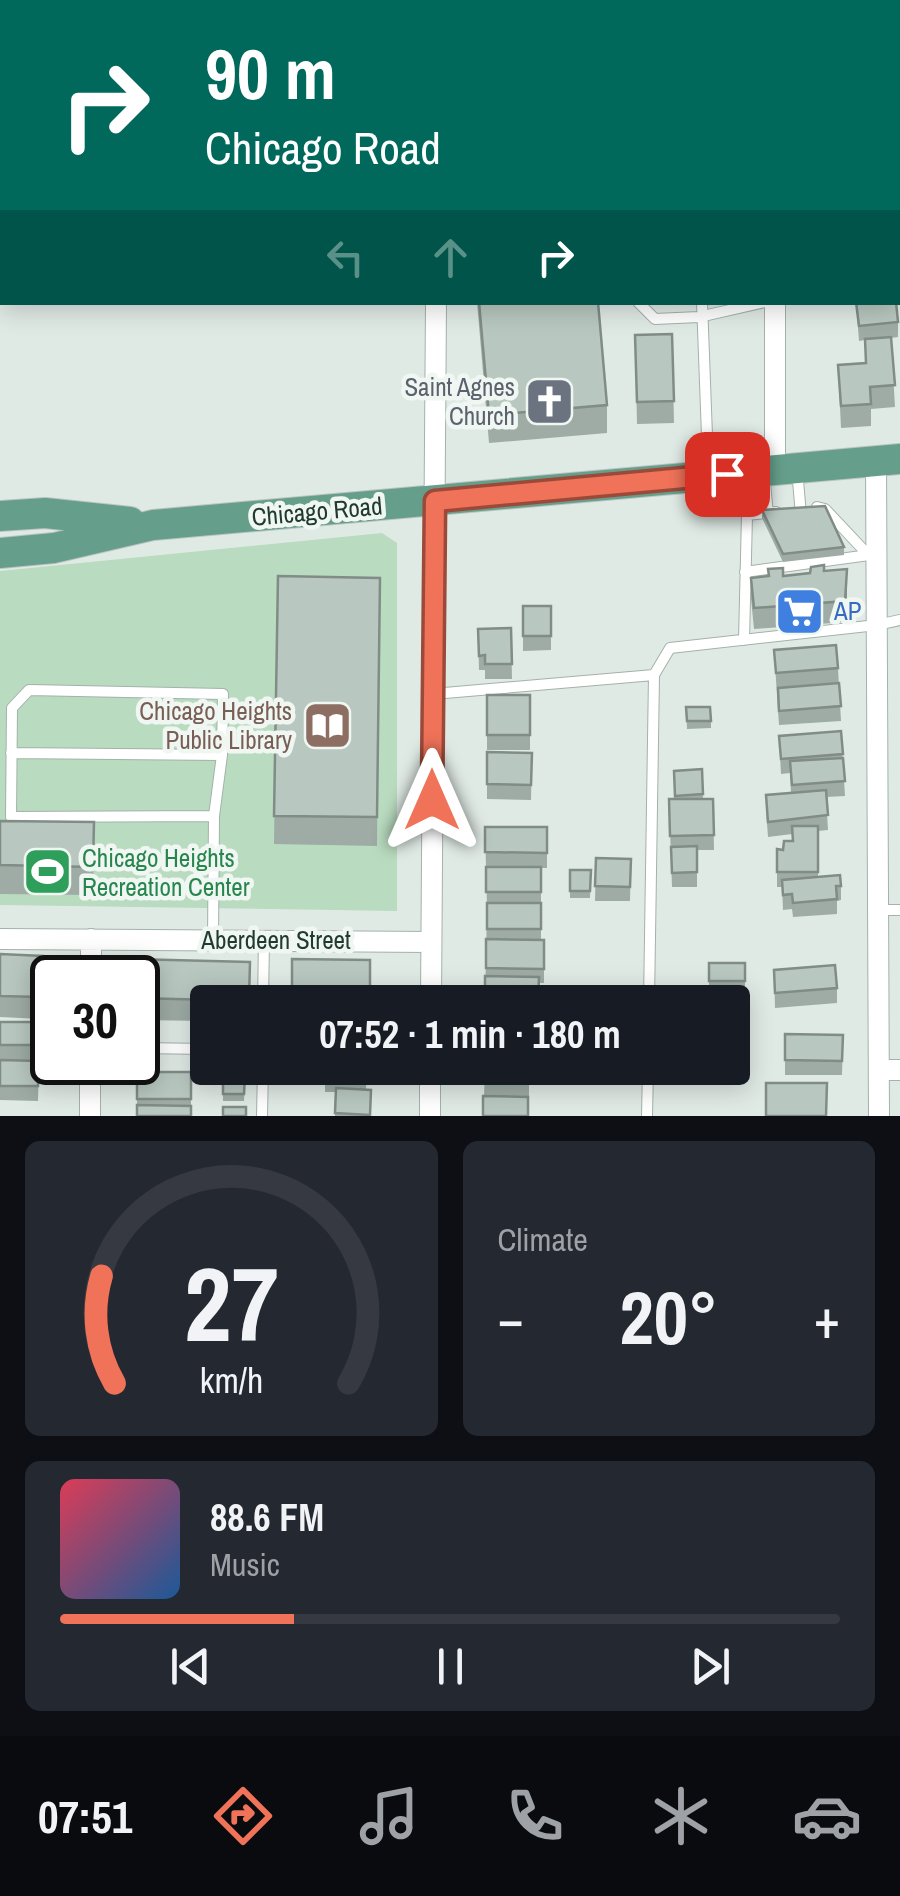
<!DOCTYPE html>
<meta charset="utf-8">
<style>
:root{--surface:#171b24;--page:#242831;--text:#f1f3f6;--muted:#9ea1a6;--line:#363941;--accent:#ef7259}
body{margin:0;font-family:"Archivo Narrow",sans-serif;background:var(--page);color:var(--text);height:100vh;display:flex;flex-direction:column;font-size:38px;white-space:nowrap}
*{box-sizing:border-box;margin:0}
p{font-size:32px;color:var(--muted)}
.icon{flex:none;width:55px;height:55px;fill:none;stroke:currentColor;stroke-width:2;stroke-linecap:round;stroke-linejoin:round}
.map{position:relative;height:1116px;overflow:hidden}
.sheet{display:flex;flex-direction:column;gap:25px;padding:25px;background:#0d0f14;flex:1}
.sheet>*{flex:none}
.banner{position:absolute;left:0px;top:0px;width:900px;height:305px;box-shadow:0 5px 25px #0003;background:#00695c;color:#fff;overflow:hidden}
.speed{position:absolute;left:30px;top:955px;display:flex;gap:20px;font-size:50px;font-weight:700;text-align:center}
.speed>*{display:grid;place-content:center;width:130px;height:130px;border-radius:50%;background:var(--surface);box-shadow:0 5px 25px #0003;line-height:1}
.speed .limit{border:5px solid #111;border-radius:15px;background:#fff;color:#111}
.pin{position:absolute;display:grid;place-items:center;width:85px;height:85px;color:#fff;margin:-42px;border-radius:20px;box-shadow:0 5px 15px #0006}
.me{position:absolute;width:110px;margin:-55px;rotate:0deg;stroke-linejoin:round;filter:drop-shadow(0 0 8px #0008)}
.turn{display:flex;align-items:center;gap:35px;height:210px;padding:0 40px;font-size:45px}
.turn .icon{width:130px;height:130px;stroke-width:2.5}
.turn b{display:block;font-size:70px;line-height:85px}
.lanes{display:flex;align-items:center;height:95px;padding:0 40px;background:#0003;justify-content:center;gap:50px;direction:ltr}
.lanes .off{opacity:.35}
.big{font-size:75px;font-weight:700;line-height:1.1}
.sheet .widget{flex:1;display:flex;flex-direction:column;justify-content:center;gap:15px;min-width:0;padding:0 35px;border-radius:15px;background:var(--page)}
.sheet .dial{align-items:center;gap:0}
.dial svg{height:260px;overflow:visible;fill:none;stroke:var(--line);stroke-width:7;stroke-linecap:round;text-anchor:middle}
.dial text{fill:var(--text);stroke:none}
.song{display:flex;align-items:center;gap:30px}
.cover{width:120px;height:120px;border-radius:15px;background:linear-gradient(135deg,hsl(350 70% 55%),hsl(210 70% 35%))}
.played{height:10px;border-radius:5px;background:linear-gradient(90deg,var(--accent) 30%,var(--line) 30%)}
.keys{display:flex;justify-content:space-around;direction:ltr}
.heat{display:flex;justify-content:space-between;align-items:center;font-size:55px;direction:ltr}
.sheet .tiles{flex:1;display:grid;gap:25px;grid-template-columns:1fr 1fr}
.widget:last-child{grid-column:span 2}
.trip{position:absolute;left:190px;top:985px;width:560px;height:100px;border-radius:10px;background:var(--surface);box-shadow:0 5px 25px #0003;font-weight:700;line-height:100px;text-align:center}
.tab-bar{display:flex;height:160px;justify-content:space-around;align-items:center;background:#090b0e;color:var(--muted)}
.tab-bar .icon{width:70px;height:70px}
.tab-bar .current{color:var(--accent)}
.tab-bar b{font-size:45px;color:var(--text)}
.map>svg:first-child{display:block}
.green{fill:#b9dbbf}
.lines{fill:none;stroke-linecap:round;stroke-linejoin:round}
.service-casing{stroke:#a3b2ab;stroke-width:12}
.minor-casing{stroke:#a3b2ab;stroke-width:22}
.primary-casing{stroke:#bcc4c1;stroke-width:32}
.service{stroke:#fff;stroke-width:10}
.minor{stroke:#fff;stroke-width:20}
.primary{stroke:#659f8b;stroke-width:30}
.wall{fill:#9eaca5}
.shaded-wall{fill:#818c86}
.building{fill:#b8c8c0;stroke:#818c86;stroke-width:2.5}
.route-casing{stroke:#9b4a3a;stroke-width:25}
.route{stroke:#ef7259;stroke-width:18}
.labels{text-anchor:middle;dominant-baseline:central;stroke-width:9;stroke-linejoin:round;paint-order:stroke}
.worship-label{font-size:25px;fill:#5b616d;stroke:#f0f7f3;text-anchor:end}
.street-label{font-size:25px;fill:#213a31;stroke:#f0f7f3}
.shop-label{font-size:25px;fill:#366cbe;stroke:#f0f7f3;text-anchor:start}
.education-label{font-size:25px;fill:#785e54;stroke:#f0f7f3;text-anchor:end}
.leisure-label{font-size:25px;fill:#27864d;stroke:#f0f7f3;text-anchor:start}
</style>
<div class="map">
<svg width="900" height="1116" viewBox="0 0 900 1116">
<rect width="100%" height="100%" fill="#e0eae5"/>
<!-- green -->
<path class="green" d="M 382,533 L 397,543 L 397,911 L 0,905 L 0,571 Z"/>
<g class="lines">
<defs>
<path id="service" d="M 898,290 L 900,290
M 638,302 L 655,319 L 699,317 L 765,302
M 702,302 L 707,436
M 797,469 L 801,515
M 764,472 L 768,515
M 817,507 L 825,509 L 873,560
M 745,572 L 869,555
M 744,640 L 747,515 L 776,512
M 433,694 L 654,675 L 670,648 L 877,625 L 900,620
M 11,753 L 222,755
M 879,910 L 900,910
M 213,940 L 214,816 L 222,755 L 223,694 L 29,690 L 12,708 L 11,817 L 214,816
M 263,1002 L 264,940
M 649,1002 L 654,675
M 138,1048 L 208,1049
M 262,1116 L 263,1068
M 647,1116 L 648,1068"/>
<path id="minor" d="M 776,0 L 776,2
M 437,2 L 437,0
M 876,461 L 879,1116
M 775,470 L 775,302
M 0,939 L 431,942
M 91,978 L 91,939
M 431,1002 L 436,302
M 880,1070 L 900,1070
M 90,1116 L 90,1062
M 430,1116 L 430,1068"/>
<path id="primary" d="M 0,516 L 45,513 L 130,522
M 0,553 L 54,548 L 153,525 L 900,459"/>
</defs>
<!-- service casing -->
<use href="#service" class="service-casing"/>
<!-- minor casing -->
<use href="#minor" class="minor-casing"/>
<!-- primary casing -->
<use href="#primary" class="primary-casing"/>
<!-- service -->
<use href="#service" class="service"/>
<!-- minor -->
<use href="#minor" class="minor"/>
<!-- primary -->
<use href="#primary" class="primary"/>
</g>
<!-- wall -->
<path class="wall" d="M 477,302 L 598,302 L 607,405 L 607,433 L 489,443 Z
M 856,302 L 898,322 L 898,337 L 891,338 L 895,407 L 871,409 L 871,426 L 841,428 L 838,365 L 865,363 L 865,340 L 859,341 Z
M 672,334 L 674,423 L 637,424 L 635,335 Z
M 762,510 L 844,547 L 844,555 L 783,562 L 762,518 Z
M 768,569 L 783,576 L 824,571 L 847,591 L 845,622 L 754,629 L 751,599 L 751,578 L 768,576 Z
M 278,576 L 380,578 L 377,846 L 274,844 Z
M 523,606 L 551,606 L 551,650 L 523,651 Z
M 511,628 L 512,679 L 485,679 L 485,670 L 479,670 L 478,629 Z
M 774,650 L 838,668 L 841,721 L 779,725 Z
M 487,695 L 530,695 L 530,750 L 487,750 Z
M 686,707 L 711,721 L 711,728 L 687,729 Z
M 841,731 L 845,796 L 826,797 L 828,830 L 818,831 L 818,877 L 841,886 L 841,900 L 837,901 L 837,914 L 793,917 L 792,909 L 783,910 L 782,887 L 777,887 L 777,849 L 783,850 L 793,841 L 792,834 L 768,837 L 766,809 L 766,795 L 791,793 L 790,773 L 781,774 L 779,736 Z
M 487,752 L 532,753 L 531,800 L 487,799 Z
M 702,769 L 703,799 L 713,799 L 714,850 L 697,850 L 697,887 L 672,887 L 669,799 L 674,799 L 674,771 Z
M 0,821 L 94,822 L 93,895 L 0,894 Z
M 485,827 L 547,827 L 547,868 L 541,868 L 541,940 L 544,940 L 544,983 L 539,983 L 539,1002 L 485,1002 L 487,907 Z
M 596,858 L 631,859 L 630,901 L 595,901 Z
M 570,870 L 591,870 L 590,898 L 570,898 Z
M 0,954 L 43,977 L 41,1019 L 0,1017 Z
M 292,959 L 370,960 L 370,1002 L 292,1002 Z
M 250,962 L 249,1002 L 208,1002 L 208,1021 L 138,1020 L 138,978 Z
M 709,963 L 745,963 L 745,996 L 709,996 Z
M 774,970 L 837,988 L 837,1003 L 775,1008 Z
M 0,1022 L 41,1022 L 41,1060 L 8,1060 L 39,1061 L 38,1101 L 0,1100 Z
M 785,1034 L 843,1035 L 842,1075 L 785,1075 Z
M 325,1068 L 367,1068 L 366,1089 L 371,1090 L 371,1116 L 335,1116 L 336,1092 L 325,1092 Z
M 485,1068 L 529,1068 L 529,1097 L 484,1096 Z
M 137,1072 L 191,1072 L 191,1116 L 137,1114 Z
M 223,1074 L 245,1075 L 244,1101 L 223,1101 Z"/>
<!-- shaded-wall -->
<path class="shaded-wall" d="M 847,569 L 847,591 L 845,622 L 845,601 Z"/>
<!-- building -->
<path class="building" d="M 544,0 L 672,0 L 672,2 L 544,2 Z
M 826,0 L 888,0 L 888,2 L 826,2 Z
M 479,302 L 598,302 L 607,405 L 489,415 Z
M 856,302 L 896,302 L 898,322 L 859,326 Z
M 672,334 L 674,401 L 637,402 L 635,335 Z
M 891,337 L 895,385 L 870,387 L 871,404 L 841,406 L 838,365 L 866,363 L 865,339 Z
M 825,506 L 844,547 L 783,554 L 762,510 Z
M 824,565 L 824,571 L 847,569 L 845,601 L 754,608 L 751,578 L 769,576 L 768,569 L 783,568 L 783,576 L 810,573 L 811,567 Z
M 278,576 L 380,578 L 377,817 L 274,816 Z
M 523,606 L 551,606 L 551,636 L 523,636 Z
M 511,628 L 512,664 L 485,664 L 485,655 L 479,656 L 478,629 Z
M 836,645 L 838,668 L 776,673 L 774,650 Z
M 839,683 L 841,706 L 779,711 L 778,688 Z
M 487,695 L 530,695 L 530,735 L 487,735 Z
M 686,707 L 710,707 L 711,721 L 687,721 Z
M 841,731 L 843,754 L 781,759 L 779,736 Z
M 487,752 L 532,753 L 531,785 L 487,784 Z
M 843,758 L 845,781 L 792,785 L 790,761 Z
M 702,769 L 703,794 L 675,796 L 674,771 Z
M 826,790 L 828,815 L 768,822 L 766,795 Z
M 669,799 L 713,799 L 714,835 L 670,836 Z
M 0,821 L 94,822 L 93,867 L 0,865 Z
M 792,826 L 818,826 L 818,872 L 777,872 L 777,849 L 783,850 L 784,841 L 793,841 Z
M 485,827 L 547,827 L 547,853 L 485,852 Z
M 697,846 L 697,872 L 672,873 L 671,847 Z
M 596,858 L 631,859 L 630,887 L 595,886 Z
M 486,867 L 541,867 L 541,892 L 486,892 Z
M 570,870 L 591,870 L 590,891 L 570,891 Z
M 840,875 L 841,886 L 836,886 L 837,899 L 793,903 L 792,894 L 783,895 L 782,880 Z
M 487,903 L 541,903 L 541,929 L 487,929 Z
M 486,939 L 544,940 L 544,969 L 486,968 Z
M 0,954 L 43,956 L 41,997 L 0,996 Z
M 131,959 L 250,962 L 249,1001 L 138,998 L 138,978 L 131,978 Z
M 292,959 L 370,960 L 370,995 L 292,994 Z
M 709,963 L 745,963 L 745,981 L 709,981 Z
M 835,965 L 837,988 L 775,993 L 774,970 Z
M 485,976 L 539,977 L 538,1002 L 485,1001 Z
M 0,1022 L 41,1022 L 41,1045 L 0,1045 Z
M 785,1034 L 843,1035 L 842,1061 L 785,1060 Z
M 0,1060 L 39,1061 L 38,1086 L 0,1086 Z
M 325,1068 L 366,1068 L 366,1078 L 325,1077 Z
M 485,1068 L 529,1068 L 529,1082 L 484,1082 Z
M 137,1072 L 191,1072 L 191,1099 L 137,1099 Z
M 223,1074 L 245,1075 L 244,1094 L 223,1094 Z
M 766,1083 L 827,1083 L 826,1116 L 766,1116 Z
M 336,1088 L 371,1090 L 370,1115 L 335,1113 Z
M 483,1096 L 528,1097 L 528,1116 L 483,1116 Z
M 137,1105 L 191,1106 L 191,1116 L 137,1116 Z
M 223,1107 L 246,1107 L 246,1116 L 223,1116 Z"/>
<g class="lines">
<defs>
<path id="route" d="M 432,800 L 435,501 L 727,474"/>
</defs>
<!-- route casing -->
<use href="#route" class="route-casing"/>
<!-- route -->
<use href="#route" class="route"/>
</g>
<!-- icons -->
<defs>
<symbol id="church-square" viewBox="-11 -11 22 22"><rect x="-9" y="-9" width="18" height="18" rx="4" fill="#6b7280" stroke="#f0f7f3"/><path d="M-1.2-6h2.4v3.5h3.3v2.4h-3.3V6h-2.4V-.1h-3.3v-2.4h3.3Z" fill="#fff"/></symbol>
<symbol id="supermarket-square" viewBox="-11 -11 22 22"><rect x="-9" y="-9" width="18" height="18" rx="4" fill="#3f7fe0" stroke="#f0f7f3"/><path d="M-6-5.5h2.5l.6 2H6L4.5 2H-2.5L-4.4-4H-6ZM-1.5 3.2a1.3 1.3 0 1 0 .1 0ZM3 3.2a1.3 1.3 0 1 0 .1 0Z" fill="#fff"/></symbol>
<symbol id="library-square" viewBox="-11 -11 22 22"><rect x="-9" y="-9" width="18" height="18" rx="4" fill="#8d6e63" stroke="#f0f7f3"/><path d="M-6-4Q-3-5.5-.7-3.5V5Q-3 3-6 4ZM6-4Q3-5.5 .7-3.5V5Q3 3 6 4Z" fill="#fff"/></symbol>
<symbol id="stadium-square" viewBox="-11 -11 22 22"><rect x="-9" y="-9" width="18" height="18" rx="4" fill="#2e9e5b" stroke="#f0f7f3"/><path d="M0-5a6.5 5 0 1 0 0 10a6.5 5 0 1 0 0-10ZM-3.5-1.8h7v3.6h-7Z" fill="#fff"/></symbol>
</defs>
<g fill-rule="evenodd">
<use href="#church-square" x="522" y="374" width="55" height="55"/>
<use href="#supermarket-square" x="772" y="584" width="55" height="55"/>
<use href="#library-square" x="300" y="698" width="55" height="55"/>
<use href="#stadium-square" x="20" y="844" width="55" height="55"/>
</g>
<g class="labels">
<!-- worship labels -->
<g class="worship-label">
<text x="515" y="387">Saint Agnes<tspan x="515" dy="29">Church</tspan></text>
</g>
<!-- street labels -->
<g class="street-label">
<text transform="translate(317 511) rotate(-5)">Chicago Road</text>
<text x="276" y="940">Aberdeen Street</text>
</g>
<!-- shop labels -->
<g class="shop-label">
<text x="834" y="611">AP</text>
</g>
<!-- education labels -->
<g class="education-label">
<text x="292" y="711">Chicago Heights<tspan x="292" dy="29">Public Library</tspan></text>
</g>
<!-- leisure labels -->
<g class="leisure-label">
<text x="82" y="858">Chicago Heights<tspan x="82" dy="29">Recreation Center</tspan></text>
</g>
</g>
</svg>
<div class="speed"><div class="limit">30</div></div>
<div class="pin" style="left:727px;top:474px;background:#d93025"><svg class="icon" aria-label="arrive" viewBox="0 0 24 24"><path d="M6 21V4h12l-3 4 3 4H6"/></svg></div>
<svg class="me" style="left:432px;top:800px" viewBox="-20 -20 40 40"><path d="M0-17L14 15 0 8-14 15z" fill="#ef7259" stroke="#fff" stroke-width="4"/></svg>
<div class="trip">07:52 · 1 min · 180 m</div>
<div class="banner">
<div class="turn"><svg class="icon" aria-label="right" viewBox="0 0 24 24"><path d="M7 20v-9h11M14 6l5 5-5 5"/></svg><div><b>90 m</b>Chicago Road</div></div>
<div class="lanes"><svg class="icon off" aria-label="left" viewBox="0 0 24 24"><path d="M17 20v-9H6M10 6l-5 5 5 5"/></svg><svg class="icon off" aria-label="ahead" viewBox="0 0 24 24"><path d="M12 20V5M6 11l6-6 6 6"/></svg><svg class="icon" aria-label="right" viewBox="0 0 24 24"><path d="M7 20v-9h11M14 6l5 5-5 5"/></svg></div>
</div>
</div>
<section class="sheet">
<div class="tiles">
<div class="widget dial"><svg viewBox="0 0 100 80">
<path d="M14 69A42 42 0 1 1 86 69"/>
<path d="M14 69A42 42 0 0 1 10 36" stroke="#ef7259"/>
<text x="50" y="56" font-size="32" font-weight="700">27</text>
<text x="50" y="72" font-size="11">km/h</text>
</svg></div>
<div class="widget"><p>Climate</p>
<div class="heat"><a>−</a><b class="big">20°</b><a>+</a></div>
</div>
<div class="widget">
<div class="song"><i class="cover"></i><div><b>88.6 FM</b><p>Music</p></div></div>
<div class="played"></div>
<div class="keys"><svg class="icon" aria-label="previous" viewBox="0 0 24 24"><path d="M18 5L8 12l10 7zM5 5v14"/></svg><svg class="icon" aria-label="pause" viewBox="0 0 24 24"><path d="M8 5v14M16 5v14"/></svg><svg class="icon" aria-label="next" viewBox="0 0 24 24"><path d="M6 5l10 7-10 7zM19 5v14"/></svg></div>
</div>
</div>
</section>
<nav class="tab-bar">
<b>07:51</b>
<svg class="icon current" aria-label="directions" viewBox="0 0 24 24"><path d="M12 3l9 9-9 9-9-9zM9 14v-3h6M13 9l2 2-2 2"/></svg>
<svg class="icon" aria-label="music" viewBox="0 0 24 24"><path d="M9 18V5l10-2v13"/><circle cx="6" cy="18" r="3"/><circle cx="16" cy="16" r="3"/></svg>
<svg class="icon" aria-label="phone" viewBox="0 0 24 24"><path d="M5 4h4l2 5-3 2q2 4 5 5l2-3 5 2v4C11 20 4 13 5 4z"/></svg>
<svg class="icon" aria-label="climate" viewBox="0 0 24 24"><path d="M12 3v18M4 7l16 10M4 17L20 7"/></svg>
<svg class="icon" aria-label="car" viewBox="0 0 24 24"><path d="M5 17H2v-5l4-1 3-4h7l3 4 3 1v5h-3M9 17h6M6 11h13"/><circle cx="7" cy="17" r="2"/><circle cx="17" cy="17" r="2"/></svg>
</nav>
